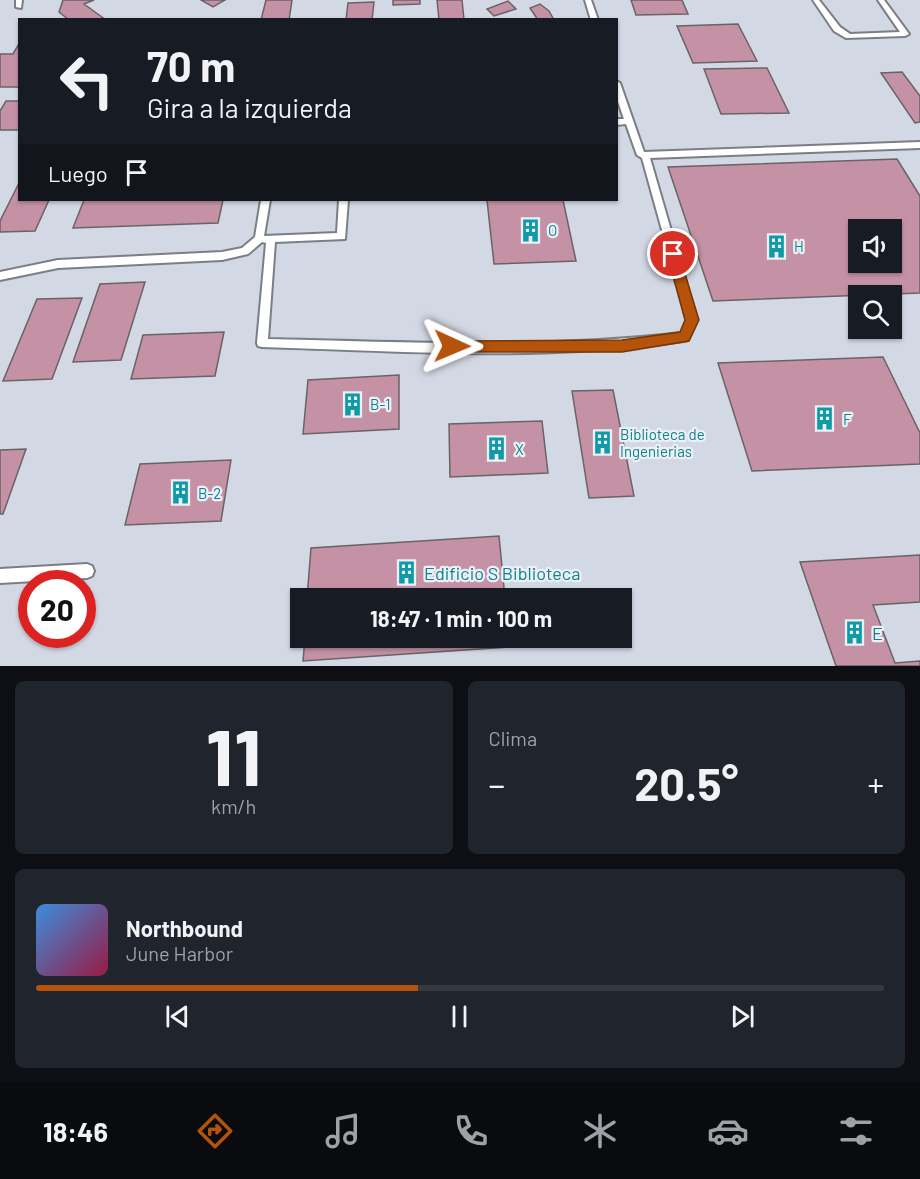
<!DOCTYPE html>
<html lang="es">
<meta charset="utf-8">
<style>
:root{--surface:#171b24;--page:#20242c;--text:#f1f3f6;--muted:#9ea1a6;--line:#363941;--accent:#b45309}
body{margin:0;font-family:Barlow,sans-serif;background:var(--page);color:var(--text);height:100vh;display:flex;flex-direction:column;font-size:22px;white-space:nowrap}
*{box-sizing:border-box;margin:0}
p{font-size:20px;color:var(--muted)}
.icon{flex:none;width:33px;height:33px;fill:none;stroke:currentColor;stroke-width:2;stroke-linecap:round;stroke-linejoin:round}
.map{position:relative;height:666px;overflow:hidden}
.details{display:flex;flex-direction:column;gap:15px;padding:15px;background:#0d0f14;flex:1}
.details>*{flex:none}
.banner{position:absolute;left:18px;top:18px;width:600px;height:183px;border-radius:0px;box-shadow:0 2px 4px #0004;background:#171b24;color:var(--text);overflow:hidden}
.tools{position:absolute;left:848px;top:219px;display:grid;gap:12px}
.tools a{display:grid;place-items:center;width:54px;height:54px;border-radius:0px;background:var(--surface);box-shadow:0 2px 4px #0004;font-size:30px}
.speed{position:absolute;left:18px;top:570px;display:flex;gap:12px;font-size:30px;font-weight:700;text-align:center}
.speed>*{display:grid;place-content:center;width:78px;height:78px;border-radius:50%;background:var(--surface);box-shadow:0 2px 4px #0004;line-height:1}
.speed .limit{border:9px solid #d22;background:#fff;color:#111}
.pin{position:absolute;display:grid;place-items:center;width:51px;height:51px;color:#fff;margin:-26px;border:3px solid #fff;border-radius:50%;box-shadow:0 2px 6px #0007}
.me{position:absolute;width:66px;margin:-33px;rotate:91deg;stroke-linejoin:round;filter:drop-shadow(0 0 4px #0008)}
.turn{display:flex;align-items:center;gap:21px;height:126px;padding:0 30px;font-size:27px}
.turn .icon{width:78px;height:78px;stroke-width:2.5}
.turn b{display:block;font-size:42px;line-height:51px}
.then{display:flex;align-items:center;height:57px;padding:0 30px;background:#0003;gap:12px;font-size:22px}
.big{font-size:45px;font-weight:700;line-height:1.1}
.details .widget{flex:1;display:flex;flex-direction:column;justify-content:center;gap:9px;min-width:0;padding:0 21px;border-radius:9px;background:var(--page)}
.details .dial{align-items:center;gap:0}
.dial b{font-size:78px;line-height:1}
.song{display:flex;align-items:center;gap:18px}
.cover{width:72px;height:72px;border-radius:9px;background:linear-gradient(135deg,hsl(210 70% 55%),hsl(340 70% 35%))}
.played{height:6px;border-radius:3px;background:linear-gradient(90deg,var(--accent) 45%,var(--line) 45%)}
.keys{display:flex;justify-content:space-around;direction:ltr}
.heat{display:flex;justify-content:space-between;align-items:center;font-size:33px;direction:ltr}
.details .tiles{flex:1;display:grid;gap:15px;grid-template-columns:1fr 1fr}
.widget:last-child{grid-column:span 2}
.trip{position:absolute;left:290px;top:588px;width:342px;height:60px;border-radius:0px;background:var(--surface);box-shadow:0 2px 4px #0004;font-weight:700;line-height:60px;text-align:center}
.tabs{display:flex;height:96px;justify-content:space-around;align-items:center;background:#090b0e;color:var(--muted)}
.tabs .icon{width:42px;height:42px}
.tabs .active{color:var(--accent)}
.tabs b{font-size:27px;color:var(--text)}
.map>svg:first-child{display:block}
.built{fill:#d3d8e5;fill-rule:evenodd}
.building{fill:#c592a5;stroke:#6a6366;stroke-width:1.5;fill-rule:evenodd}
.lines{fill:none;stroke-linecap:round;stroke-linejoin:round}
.lane-casing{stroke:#7b7e84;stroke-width:4}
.lane{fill:#fff;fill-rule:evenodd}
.route{fill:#b45309;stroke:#753606;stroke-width:1.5}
.labels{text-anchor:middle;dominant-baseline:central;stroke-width:4.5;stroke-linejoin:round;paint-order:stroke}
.culture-label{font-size:15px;fill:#0d838f;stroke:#edeff6;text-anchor:start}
.near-culture-label{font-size:18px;fill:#0d838f;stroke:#edeff6;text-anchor:start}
</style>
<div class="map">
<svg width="920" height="666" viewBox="0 0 920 666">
<rect width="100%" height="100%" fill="#dfe2e8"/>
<!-- built -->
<path class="built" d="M 0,0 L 920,0 L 920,666 L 0,666 ZM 20,20 L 616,20 L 616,200 L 20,200 ZM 858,230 L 891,230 L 891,262 L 858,262 ZM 858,296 L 891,296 L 891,328 L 858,328 ZM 32,584 L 82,584 L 82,634 L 32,634 ZM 300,598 L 621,598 L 621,638 L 300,638 Z"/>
<!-- building -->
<path class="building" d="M 63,0 L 94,0 L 84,4 L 106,20 L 69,20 L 59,12 Z
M 201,0 L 225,0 L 213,7 Z
M 266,0 L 292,0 L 289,20 L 261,20 Z
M 393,0 L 420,0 L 420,4 L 393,5 Z
M 437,0 L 462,0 L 464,20 L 439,20 Z
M 631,0 L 682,0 L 688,14 L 636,15 Z
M 508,1 L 516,9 L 494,16 L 487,9 Z
M 374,2 L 372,20 L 346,20 L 348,3 Z
M 540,4 L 549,11 L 554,20 L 538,20 L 530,8 Z
M 738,24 L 757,61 L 693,63 L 677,26 Z
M 20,42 L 20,87 L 0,87 L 0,54 L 13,54 Z
M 767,68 L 789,113 L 721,114 L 704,69 Z
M 902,72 L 920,96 L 920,122 L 915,123 L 881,73 Z
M 6,101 L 20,101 L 20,130 L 0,130 L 0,111 Z
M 897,159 L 920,196 L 920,293 L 713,301 L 668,167 ZM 858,230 L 891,230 L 891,262 L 858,262 Z
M 20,181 L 20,200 L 49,200 L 35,231 L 0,232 L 0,221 Z
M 84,200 L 223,200 L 218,223 L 73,228 Z
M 487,200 L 563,200 L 576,261 L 494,264 Z
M 145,282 L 121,360 L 73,362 L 100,284 Z
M 82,298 L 52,379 L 3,381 L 37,299 Z
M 224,332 L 215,376 L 131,379 L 143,335 Z
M 883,357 L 920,433 L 920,464 L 752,471 L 718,363 Z
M 399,375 L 399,429 L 303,434 L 308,380 Z
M 613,390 L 634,496 L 589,498 L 572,391 Z
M 542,421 L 548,473 L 450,477 L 449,424 Z
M 26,449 L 3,514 L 0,514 L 0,450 Z
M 231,460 L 221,521 L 125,525 L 140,464 Z
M 499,536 L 505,598 L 307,598 L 311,548 Z
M 920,555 L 920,602 L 873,605 L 895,663 L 920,661 L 920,666 L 836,666 L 800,562 Z
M 305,638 L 508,638 L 509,647 L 303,661 Z"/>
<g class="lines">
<defs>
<path id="lane" d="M 16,0 L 22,0 L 21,8 L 16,7 Z
M 585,0 L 591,0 L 598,20 L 591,20 Z
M 813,0 L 819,0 L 840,27 L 850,34 L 900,32 L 878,0 L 884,0 L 909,34 L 905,36 L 846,38 L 834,31 Z
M 616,81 L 620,83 L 644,152 L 920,142 L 920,148 L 650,158 L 697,320 L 688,340 L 684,341 C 649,346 614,350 579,351 C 473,357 367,350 262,347 L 258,346 L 257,343 L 266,243 L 262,242 L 248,254 L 222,260 L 58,268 L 0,280 L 0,272 L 58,260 L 222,252 L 242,248 L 255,237 L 261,200 L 270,200 L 264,236 L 337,233 L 339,200 L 348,200 L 345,239 L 275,242 L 268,339 C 406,342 543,349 681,333 L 687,320 L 642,158 L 637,155 L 626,124 L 616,125 L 616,119 L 624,119 L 616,96 Z
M 87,564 L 92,566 L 94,571 L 92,576 L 87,578 L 0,583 L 0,569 Z"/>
</defs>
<!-- lane casing -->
<use href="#lane" class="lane-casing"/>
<!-- lane -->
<use href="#lane" class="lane"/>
</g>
<!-- route -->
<path class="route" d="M 673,249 L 679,254 L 699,320 L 689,341 L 622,352 L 452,352 L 445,346 L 452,341 L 622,340 L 680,332 L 685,320 L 667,254 Z"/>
<!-- icons -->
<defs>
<symbol id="building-bare" viewBox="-9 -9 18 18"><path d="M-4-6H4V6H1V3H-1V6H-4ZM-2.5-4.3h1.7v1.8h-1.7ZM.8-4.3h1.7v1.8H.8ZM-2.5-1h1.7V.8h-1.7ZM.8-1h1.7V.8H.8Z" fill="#0f9aa8" stroke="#edeff6" stroke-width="2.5" paint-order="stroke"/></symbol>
</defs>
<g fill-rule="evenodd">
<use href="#building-bare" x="514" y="214" width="33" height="33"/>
<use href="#building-bare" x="760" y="230" width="33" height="33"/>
<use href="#building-bare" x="336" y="388" width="33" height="33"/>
<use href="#building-bare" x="808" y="402" width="33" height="33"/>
<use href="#building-bare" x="586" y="426" width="33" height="33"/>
<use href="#building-bare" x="480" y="432" width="33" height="33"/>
<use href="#building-bare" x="164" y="476" width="33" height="33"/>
<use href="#building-bare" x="390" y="556" width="33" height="33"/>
<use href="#building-bare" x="838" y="616" width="33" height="33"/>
</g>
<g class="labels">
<!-- culture labels -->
<g class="culture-label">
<text x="548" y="230">O</text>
<text x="794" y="246">H</text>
<text x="370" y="404">B-1</text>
<text x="843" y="419">F</text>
<text x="620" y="434">Biblioteca de<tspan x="620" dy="17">Ingenierias</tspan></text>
<text x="515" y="449">X</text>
<text x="198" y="493">B-2</text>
</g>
<!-- near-culture labels -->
<g class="near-culture-label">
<text x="424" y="573">Edificio S Biblioteca</text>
<text x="872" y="633">E</text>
</g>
</g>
</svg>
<div class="tools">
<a><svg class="icon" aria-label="sound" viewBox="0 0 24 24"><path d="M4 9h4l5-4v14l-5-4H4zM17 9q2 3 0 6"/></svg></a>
<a><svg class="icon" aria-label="search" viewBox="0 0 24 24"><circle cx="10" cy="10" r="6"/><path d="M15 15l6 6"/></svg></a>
</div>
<div class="speed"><div class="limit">20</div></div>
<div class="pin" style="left:673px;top:254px;background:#d93025"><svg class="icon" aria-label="arrive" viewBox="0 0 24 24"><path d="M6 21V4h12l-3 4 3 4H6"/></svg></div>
<svg class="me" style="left:452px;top:346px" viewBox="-20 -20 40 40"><path d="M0-17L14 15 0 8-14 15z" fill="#b45309" stroke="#fff" stroke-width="4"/></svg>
<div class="trip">18:47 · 1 min · 100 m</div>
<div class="banner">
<div class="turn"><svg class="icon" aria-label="left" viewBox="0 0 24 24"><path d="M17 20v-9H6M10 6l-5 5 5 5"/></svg><div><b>70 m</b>Gira a la izquierda</div></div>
<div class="then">Luego<svg class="icon" aria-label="arrive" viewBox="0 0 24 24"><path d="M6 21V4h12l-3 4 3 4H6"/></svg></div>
</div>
</div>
<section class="details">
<div class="tiles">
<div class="widget dial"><b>11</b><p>km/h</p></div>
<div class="widget"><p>Clima</p>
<div class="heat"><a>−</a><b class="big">20.5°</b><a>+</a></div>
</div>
<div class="widget">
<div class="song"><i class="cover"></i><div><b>Northbound</b><p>June Harbor</p></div></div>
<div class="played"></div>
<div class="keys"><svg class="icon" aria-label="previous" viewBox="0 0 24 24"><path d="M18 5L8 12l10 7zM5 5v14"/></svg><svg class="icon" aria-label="pause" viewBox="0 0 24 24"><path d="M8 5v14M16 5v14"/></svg><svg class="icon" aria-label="next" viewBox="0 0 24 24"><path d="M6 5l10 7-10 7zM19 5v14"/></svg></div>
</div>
</div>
</section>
<nav class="tabs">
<b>18:46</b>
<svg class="icon active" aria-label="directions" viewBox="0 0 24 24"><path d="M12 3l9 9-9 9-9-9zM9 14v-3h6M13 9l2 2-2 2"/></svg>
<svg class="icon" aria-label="music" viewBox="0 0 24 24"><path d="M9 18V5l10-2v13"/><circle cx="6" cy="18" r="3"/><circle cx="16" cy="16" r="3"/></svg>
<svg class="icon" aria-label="phone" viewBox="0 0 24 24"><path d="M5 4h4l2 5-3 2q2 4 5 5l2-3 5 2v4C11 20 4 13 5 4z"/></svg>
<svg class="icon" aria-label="climate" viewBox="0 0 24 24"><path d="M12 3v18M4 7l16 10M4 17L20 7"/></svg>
<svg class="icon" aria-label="car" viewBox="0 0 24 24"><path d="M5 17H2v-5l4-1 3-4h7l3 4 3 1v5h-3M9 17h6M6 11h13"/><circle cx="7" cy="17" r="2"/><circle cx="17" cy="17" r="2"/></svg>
<svg class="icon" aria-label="filters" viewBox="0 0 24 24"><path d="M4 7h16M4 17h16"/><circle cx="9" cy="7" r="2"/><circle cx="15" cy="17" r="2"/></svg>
</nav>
